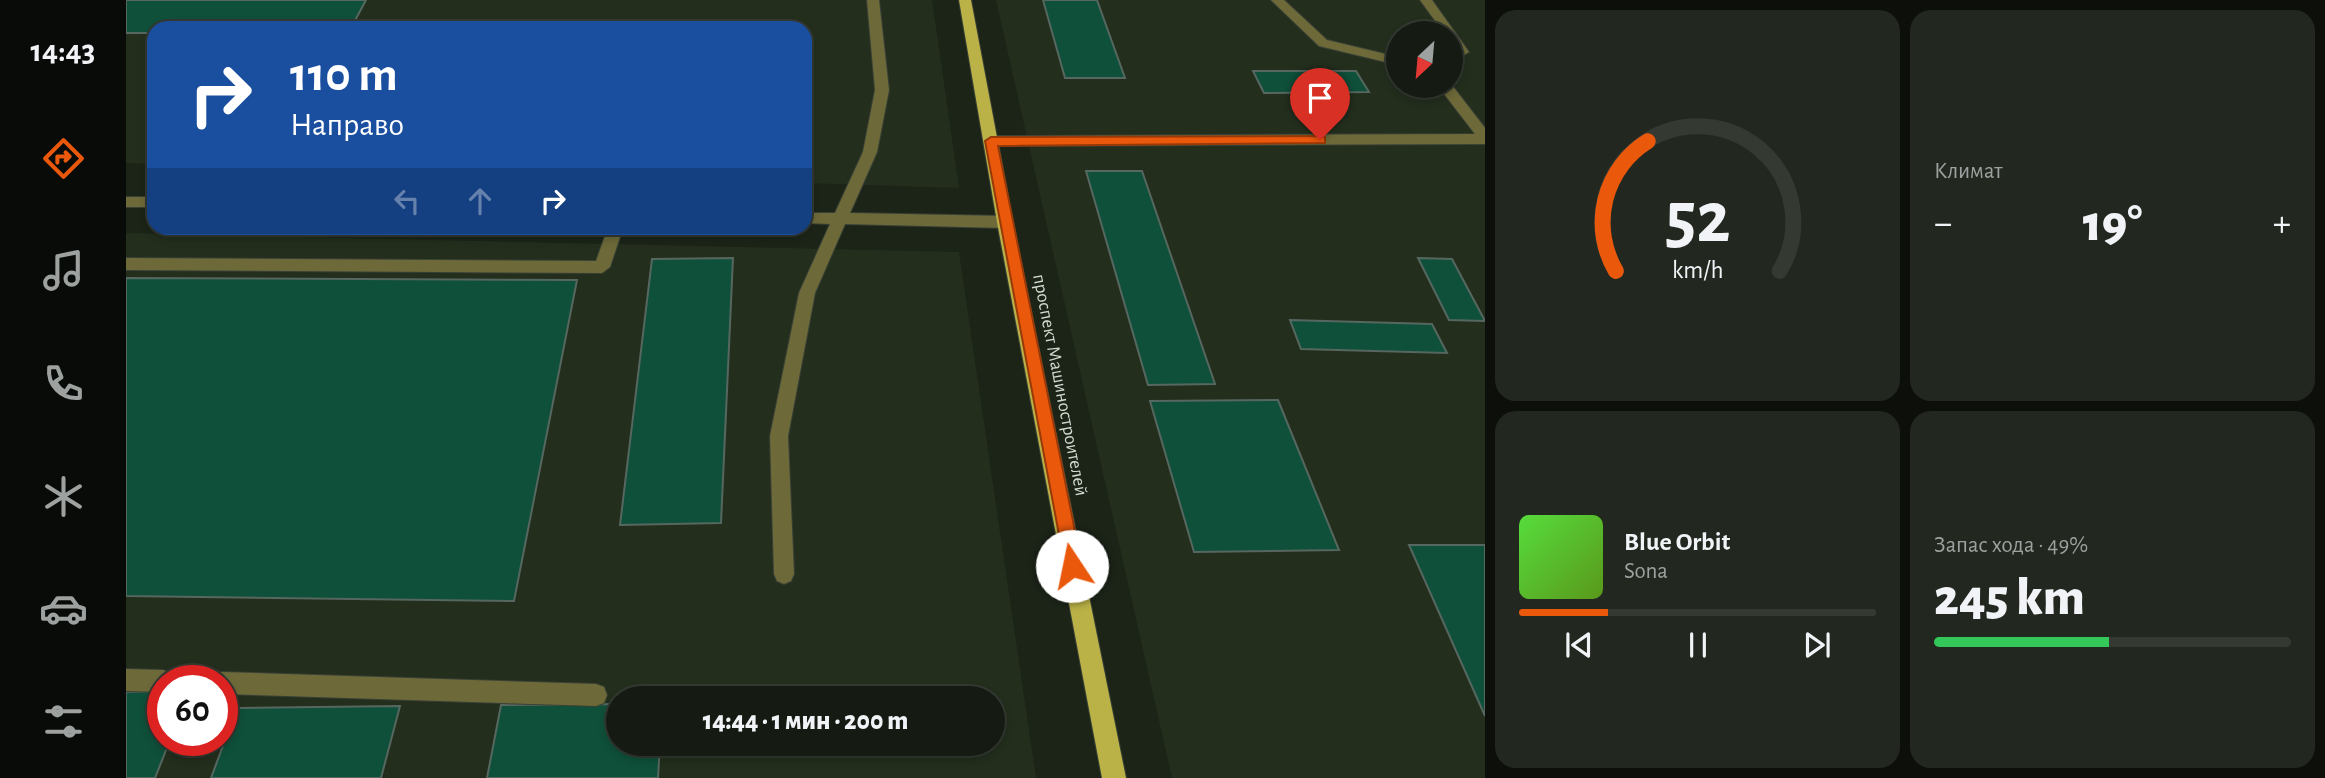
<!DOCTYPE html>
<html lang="ru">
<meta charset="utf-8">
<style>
:root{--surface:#151b12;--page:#222820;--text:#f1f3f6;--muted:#9da19f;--line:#343932;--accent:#ea580c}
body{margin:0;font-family:"Alegreya Sans",sans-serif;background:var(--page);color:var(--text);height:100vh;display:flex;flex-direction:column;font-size:26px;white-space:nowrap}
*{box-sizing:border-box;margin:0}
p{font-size:23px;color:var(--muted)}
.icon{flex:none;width:38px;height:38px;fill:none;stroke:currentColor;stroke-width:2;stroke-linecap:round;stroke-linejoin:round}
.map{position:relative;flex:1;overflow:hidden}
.sheet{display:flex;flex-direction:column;gap:10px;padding:10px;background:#0c0f0a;width:840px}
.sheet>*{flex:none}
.guide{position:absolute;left:21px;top:21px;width:665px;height:214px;border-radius:21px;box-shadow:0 4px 10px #0003,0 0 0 2px var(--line);background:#1a4fa0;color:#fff;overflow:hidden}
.needle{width:46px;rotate:206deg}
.tools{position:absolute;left:1260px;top:21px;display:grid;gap:14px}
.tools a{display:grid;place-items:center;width:77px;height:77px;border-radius:50%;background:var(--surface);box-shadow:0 4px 10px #0003,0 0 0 2px var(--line);font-size:35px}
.speed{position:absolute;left:21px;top:665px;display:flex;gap:14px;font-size:35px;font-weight:700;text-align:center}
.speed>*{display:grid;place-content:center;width:91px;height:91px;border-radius:50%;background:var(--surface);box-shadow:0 4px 10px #0003,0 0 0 2px var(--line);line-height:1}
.speed .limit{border:10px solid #d22;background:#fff;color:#111}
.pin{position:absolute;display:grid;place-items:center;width:60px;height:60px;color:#fff;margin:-72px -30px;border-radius:50% 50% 50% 0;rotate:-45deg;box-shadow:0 0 7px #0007}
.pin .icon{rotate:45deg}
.me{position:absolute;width:77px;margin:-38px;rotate:349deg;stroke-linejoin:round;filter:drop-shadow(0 0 5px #0008)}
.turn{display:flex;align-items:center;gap:24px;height:147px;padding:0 28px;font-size:32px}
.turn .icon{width:91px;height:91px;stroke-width:2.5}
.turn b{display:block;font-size:49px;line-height:60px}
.lanes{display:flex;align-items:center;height:66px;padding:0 28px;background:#0003;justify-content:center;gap:35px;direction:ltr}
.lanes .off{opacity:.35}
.big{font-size:52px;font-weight:800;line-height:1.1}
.sheet .tile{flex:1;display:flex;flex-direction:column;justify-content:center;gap:10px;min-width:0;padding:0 24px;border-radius:21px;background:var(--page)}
.sheet .dial{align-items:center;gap:0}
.dial svg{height:182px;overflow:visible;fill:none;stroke:var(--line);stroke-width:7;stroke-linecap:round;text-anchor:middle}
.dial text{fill:var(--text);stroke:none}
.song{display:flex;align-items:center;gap:21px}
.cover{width:84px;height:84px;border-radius:10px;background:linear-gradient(135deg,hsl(110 70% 55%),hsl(90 70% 35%))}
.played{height:7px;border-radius:4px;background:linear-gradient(90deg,var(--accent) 25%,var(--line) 25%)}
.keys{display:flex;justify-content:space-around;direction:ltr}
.heat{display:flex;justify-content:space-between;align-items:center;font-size:38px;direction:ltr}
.charge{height:10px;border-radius:5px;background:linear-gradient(90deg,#34c759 49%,var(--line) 0)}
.sheet .tiles{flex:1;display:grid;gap:10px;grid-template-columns:repeat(2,1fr)}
.trip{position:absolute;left:480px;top:686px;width:399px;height:70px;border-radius:35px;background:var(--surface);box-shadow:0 4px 10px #0003,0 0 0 2px var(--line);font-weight:800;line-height:70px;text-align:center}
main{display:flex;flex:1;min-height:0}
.tabs{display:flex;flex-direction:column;width:126px;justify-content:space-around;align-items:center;background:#080b07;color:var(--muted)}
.tabs .icon{width:49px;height:49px}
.tabs .active{color:var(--accent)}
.tabs b{font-size:32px;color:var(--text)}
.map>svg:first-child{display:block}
.built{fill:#232e1d;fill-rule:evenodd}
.building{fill:#0f503a;stroke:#56675f;stroke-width:2}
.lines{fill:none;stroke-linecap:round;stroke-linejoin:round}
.minor-casing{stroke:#394136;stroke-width:2}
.major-casing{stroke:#394136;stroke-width:2}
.minor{fill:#6d6939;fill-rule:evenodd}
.major{fill:#bab246;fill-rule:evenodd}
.route{fill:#ea580c;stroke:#983908;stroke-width:2}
.labels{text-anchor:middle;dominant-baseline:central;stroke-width:7;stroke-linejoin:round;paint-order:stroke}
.street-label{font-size:19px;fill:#d4dad2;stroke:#1c2418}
</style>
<main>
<nav class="tabs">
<b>14:43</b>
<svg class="icon active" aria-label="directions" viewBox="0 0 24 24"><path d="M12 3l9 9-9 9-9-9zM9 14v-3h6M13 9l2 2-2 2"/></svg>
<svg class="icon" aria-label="music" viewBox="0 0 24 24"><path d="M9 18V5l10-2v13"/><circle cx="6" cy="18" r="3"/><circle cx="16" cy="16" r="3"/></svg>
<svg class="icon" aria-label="phone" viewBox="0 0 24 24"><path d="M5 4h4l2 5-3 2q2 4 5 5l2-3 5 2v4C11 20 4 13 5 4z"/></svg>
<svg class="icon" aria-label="climate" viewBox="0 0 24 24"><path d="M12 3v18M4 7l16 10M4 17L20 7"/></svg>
<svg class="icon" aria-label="car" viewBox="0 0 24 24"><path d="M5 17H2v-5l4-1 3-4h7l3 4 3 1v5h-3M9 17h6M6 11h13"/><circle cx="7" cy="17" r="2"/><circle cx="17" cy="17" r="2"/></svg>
<svg class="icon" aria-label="filters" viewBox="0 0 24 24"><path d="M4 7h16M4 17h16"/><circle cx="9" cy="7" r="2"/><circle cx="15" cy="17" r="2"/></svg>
</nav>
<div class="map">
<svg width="1359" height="778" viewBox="0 0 1359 778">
<rect width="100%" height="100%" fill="#1c2418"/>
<!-- built -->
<path class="built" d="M 0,0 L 806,0 L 833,188 L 679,183 L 679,28 L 28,28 L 28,164 L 0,163 Z
M 870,0 L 1359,0 L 1359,778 L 1046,778 ZM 1272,33 L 1325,33 L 1325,86 L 1272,86 Z
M 0,233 L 833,252 L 910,778 L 0,778 ZM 37,681 L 96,681 L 96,740 L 37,740 ZM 492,698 L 866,698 L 866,744 L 492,744 Z"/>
<!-- building -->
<path class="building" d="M 0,0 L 240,0 L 225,28 L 28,28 L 28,33 L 0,33 Z
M 917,0 L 971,0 L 999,78 L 939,78 Z
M 1127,71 L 1230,71 L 1243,92 L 1138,93 Z
M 960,171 L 1016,171 L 1089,384 L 1022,385 Z
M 607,258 L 595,523 L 494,525 L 526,259 Z
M 1292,258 L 1326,259 L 1359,321 L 1323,320 Z
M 0,278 L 451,280 L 388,601 L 0,596 Z
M 1164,320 L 1306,324 L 1321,353 L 1175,349 Z
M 1152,400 L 1213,550 L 1068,552 L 1024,401 Z
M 1283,545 L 1359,545 L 1359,716 Z
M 37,691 L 37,740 L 44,740 L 29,778 L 0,778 L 0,692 Z
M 492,704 L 492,744 L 534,744 L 532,778 L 361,778 L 375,705 Z
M 274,706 L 255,778 L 85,778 L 111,708 Z"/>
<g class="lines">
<defs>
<path id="minor" d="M 741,0 L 753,0 L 763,90 L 751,152 L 724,213 L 879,216 L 887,222 L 879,228 L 719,224 L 689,293 L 662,436 L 668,574 L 665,581 L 658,584 L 651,581 L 648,574 L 644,436 L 673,293 L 704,224 L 679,223 L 679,213 L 709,213 L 737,152 L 749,90 Z
M 1145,0 L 1158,0 L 1201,40 L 1272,57 L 1272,65 L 1193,46 Z
M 1294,0 L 1306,0 L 1343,52 L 1325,63 L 1325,54 L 1330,51 L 1325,44 L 1325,33 L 1318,33 Z
M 1325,84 L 1359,128 L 1359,144 L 865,146 L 858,141 L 865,136 L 1349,134 L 1312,86 Z
M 0,197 L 28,197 L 28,207 L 0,207 Z
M 482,228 L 497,228 L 484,267 L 476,273 L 0,270 L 0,258 L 470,261 Z
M 0,669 L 37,670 L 45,673 L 48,681 L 37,681 L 37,692 L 0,691 Z
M 96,672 L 470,684 L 478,687 L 481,695 L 478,703 L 470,706 L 96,694 L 96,681 L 86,681 L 88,675 Z"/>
<path id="major" d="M 833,0 L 845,0 L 887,222 L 1000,778 L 976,778 L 871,222 Z"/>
</defs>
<!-- minor casing -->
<use href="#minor" class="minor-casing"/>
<!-- major casing -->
<use href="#major" class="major-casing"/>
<!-- minor -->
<use href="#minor" class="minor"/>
<!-- major -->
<use href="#major" class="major"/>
</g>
<!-- route -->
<path class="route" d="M 1194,136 L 1199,137 L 1199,143 L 872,146 L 956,566 L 953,572 L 946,575 L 940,572 L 859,141 L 865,137 Z"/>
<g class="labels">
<!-- street labels -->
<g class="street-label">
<text transform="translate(934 385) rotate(79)">проспект Машиностроителей</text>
</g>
</g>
</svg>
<div class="tools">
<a><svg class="needle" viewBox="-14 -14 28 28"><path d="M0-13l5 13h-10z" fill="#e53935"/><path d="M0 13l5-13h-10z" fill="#9da19f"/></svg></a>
</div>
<div class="speed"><div class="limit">60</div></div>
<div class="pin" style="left:1194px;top:140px;background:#d93025"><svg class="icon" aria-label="arrive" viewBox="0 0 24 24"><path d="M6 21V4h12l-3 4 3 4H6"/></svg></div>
<svg class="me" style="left:946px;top:566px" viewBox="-20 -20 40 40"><circle r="19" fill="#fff"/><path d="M0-13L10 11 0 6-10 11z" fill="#ea580c"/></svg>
<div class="trip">14:44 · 1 мин · 200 m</div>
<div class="guide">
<div class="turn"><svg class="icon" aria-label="right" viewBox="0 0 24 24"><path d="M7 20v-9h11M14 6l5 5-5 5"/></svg><div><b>110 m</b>Направо</div></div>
<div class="lanes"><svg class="icon off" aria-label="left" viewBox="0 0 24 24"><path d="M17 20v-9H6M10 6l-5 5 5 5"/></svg><svg class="icon off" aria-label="ahead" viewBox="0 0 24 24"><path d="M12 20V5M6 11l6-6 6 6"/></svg><svg class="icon" aria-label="right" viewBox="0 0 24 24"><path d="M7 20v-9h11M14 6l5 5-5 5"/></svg></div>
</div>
</div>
<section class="sheet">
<div class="tiles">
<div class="tile dial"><svg viewBox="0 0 100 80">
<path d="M14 69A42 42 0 1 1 86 69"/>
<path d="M14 69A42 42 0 0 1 28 12" stroke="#ea580c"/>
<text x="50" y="56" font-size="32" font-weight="700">52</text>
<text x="50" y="72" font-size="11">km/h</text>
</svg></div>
<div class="tile"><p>Климат</p>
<div class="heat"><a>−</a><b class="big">19°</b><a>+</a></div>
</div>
<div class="tile">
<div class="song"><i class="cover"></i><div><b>Blue Orbit</b><p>Sona</p></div></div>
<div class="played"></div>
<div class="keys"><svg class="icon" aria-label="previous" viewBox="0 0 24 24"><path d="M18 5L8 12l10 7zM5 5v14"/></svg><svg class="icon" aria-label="pause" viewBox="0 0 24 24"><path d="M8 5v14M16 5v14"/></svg><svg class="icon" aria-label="next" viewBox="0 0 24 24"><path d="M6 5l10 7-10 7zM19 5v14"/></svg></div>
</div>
<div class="tile"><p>Запас хода · 49%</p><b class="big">245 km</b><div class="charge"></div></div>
</div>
</section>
</main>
